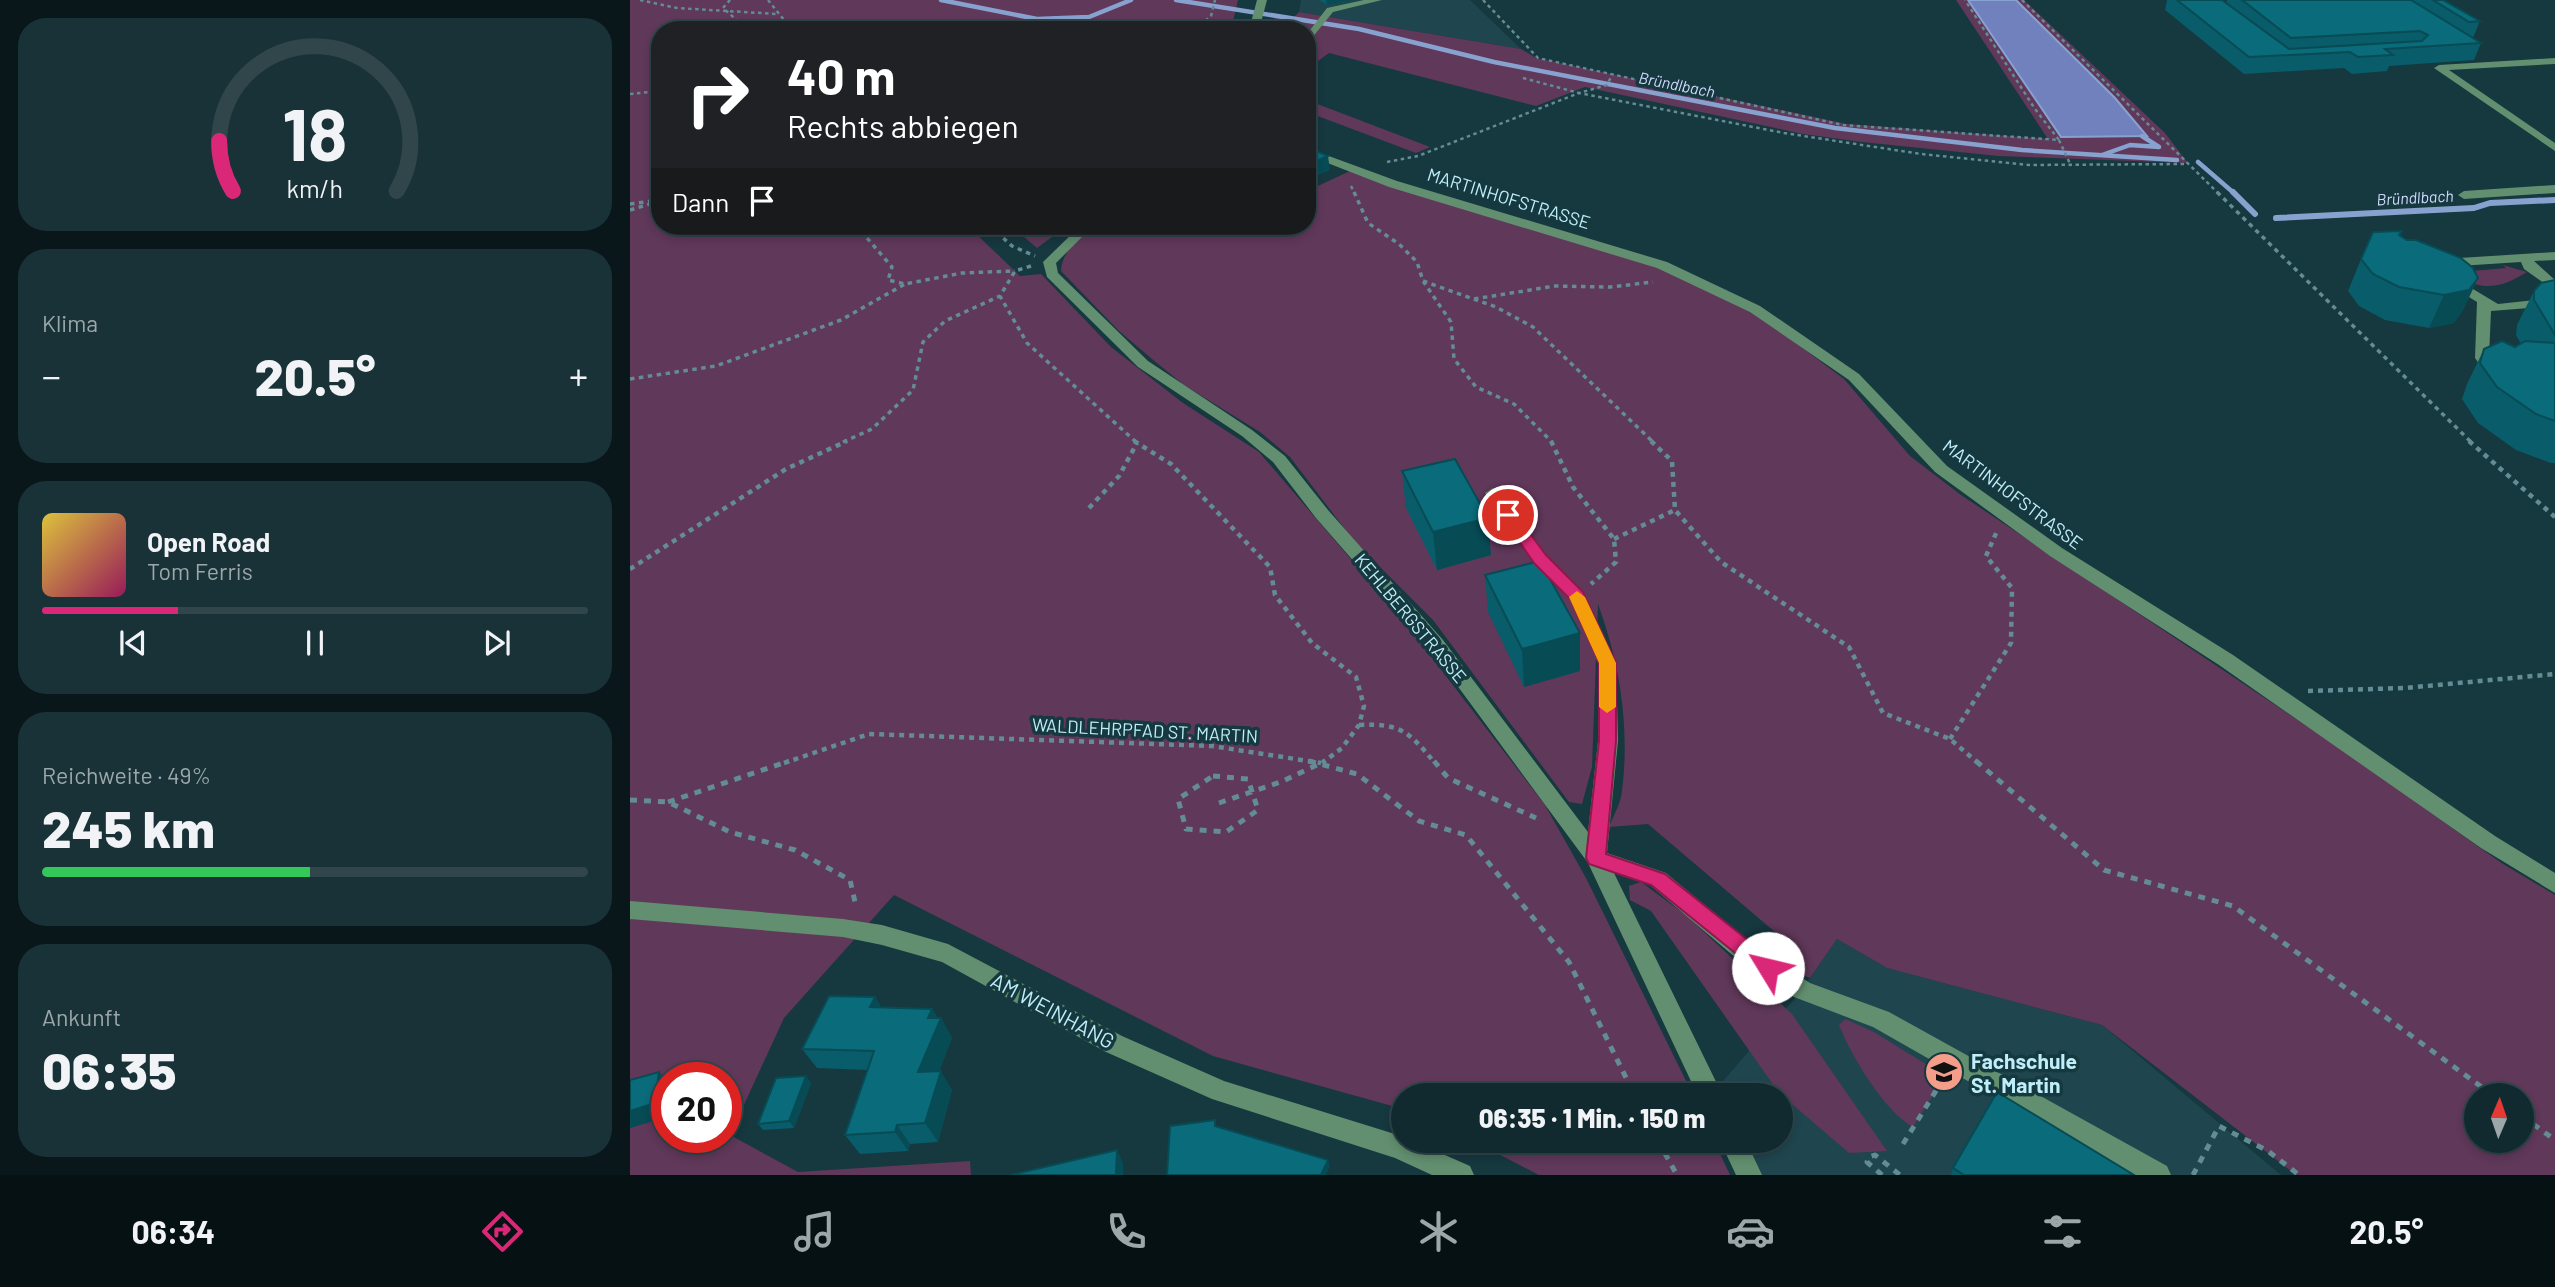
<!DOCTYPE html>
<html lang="de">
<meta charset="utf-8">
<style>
:root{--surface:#102a2f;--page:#193237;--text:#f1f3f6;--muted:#9ca7aa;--line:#30464b;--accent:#db2777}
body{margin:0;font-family:Barlow,sans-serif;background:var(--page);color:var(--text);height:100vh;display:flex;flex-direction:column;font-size:26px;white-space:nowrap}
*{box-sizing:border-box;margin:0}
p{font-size:23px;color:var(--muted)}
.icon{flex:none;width:38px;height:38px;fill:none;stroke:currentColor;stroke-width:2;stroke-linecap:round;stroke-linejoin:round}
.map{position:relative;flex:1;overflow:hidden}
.side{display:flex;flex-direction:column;gap:18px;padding:18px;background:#09171a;width:630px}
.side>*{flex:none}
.hud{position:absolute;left:21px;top:21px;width:665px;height:214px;border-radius:28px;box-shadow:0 4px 10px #0003,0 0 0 2px var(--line);background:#202124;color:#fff;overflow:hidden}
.needle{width:46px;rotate:2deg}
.fabs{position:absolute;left:1834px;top:1083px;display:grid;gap:14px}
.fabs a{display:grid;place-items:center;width:70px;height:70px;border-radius:50%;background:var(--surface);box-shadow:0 4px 10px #0003,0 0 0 2px var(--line);font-size:35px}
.speed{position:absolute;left:21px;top:1062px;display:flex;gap:14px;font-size:35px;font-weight:700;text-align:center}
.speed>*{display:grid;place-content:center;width:91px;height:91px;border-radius:50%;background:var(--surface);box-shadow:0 4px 10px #0003,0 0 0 2px var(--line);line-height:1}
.speed .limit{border:10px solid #d22;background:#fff;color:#111}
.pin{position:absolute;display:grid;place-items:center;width:60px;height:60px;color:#fff;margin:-30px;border:4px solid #fff;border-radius:50%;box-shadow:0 2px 7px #0007}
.me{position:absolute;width:77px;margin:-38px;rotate:306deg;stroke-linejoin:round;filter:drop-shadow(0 0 5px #0008)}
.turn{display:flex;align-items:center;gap:24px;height:147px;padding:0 21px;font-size:32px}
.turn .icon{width:91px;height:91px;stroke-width:2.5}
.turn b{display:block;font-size:49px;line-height:60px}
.then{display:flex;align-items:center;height:66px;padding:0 21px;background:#0003;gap:14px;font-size:26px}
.big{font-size:52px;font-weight:800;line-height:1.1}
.side .widget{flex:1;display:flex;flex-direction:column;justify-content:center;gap:10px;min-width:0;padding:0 24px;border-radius:28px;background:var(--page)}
.side .dial{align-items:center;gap:0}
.dial svg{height:182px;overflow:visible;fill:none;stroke:var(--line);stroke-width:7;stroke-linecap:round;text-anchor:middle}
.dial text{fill:var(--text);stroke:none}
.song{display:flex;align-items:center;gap:21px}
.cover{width:84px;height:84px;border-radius:10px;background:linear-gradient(135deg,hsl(50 70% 55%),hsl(330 70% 35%))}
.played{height:7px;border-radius:4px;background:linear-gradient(90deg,var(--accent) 25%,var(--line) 25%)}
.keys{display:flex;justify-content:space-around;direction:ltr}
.heat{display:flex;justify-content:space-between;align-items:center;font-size:38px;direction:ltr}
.charge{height:10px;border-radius:5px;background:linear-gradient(90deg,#34c759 49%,var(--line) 0)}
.trip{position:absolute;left:761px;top:1083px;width:402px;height:70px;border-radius:35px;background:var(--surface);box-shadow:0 4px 10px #0003,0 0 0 2px var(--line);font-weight:800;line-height:70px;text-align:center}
.dock{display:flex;height:112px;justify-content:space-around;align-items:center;background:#061113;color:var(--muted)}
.dock .icon{width:49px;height:49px}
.dock .active{color:var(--accent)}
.dock b{font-size:32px;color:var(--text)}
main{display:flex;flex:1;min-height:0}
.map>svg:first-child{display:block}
.built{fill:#1f454e}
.green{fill:#60385a;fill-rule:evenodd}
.water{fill:#7181be;stroke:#88a2d0;stroke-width:2}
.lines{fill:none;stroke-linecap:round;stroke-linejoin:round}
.stream-far1{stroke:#88a2d0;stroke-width:4.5}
.stream{stroke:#88a2d0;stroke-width:6}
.path-far3{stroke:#638c95;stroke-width:2.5;stroke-dasharray:3.5 3.5;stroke-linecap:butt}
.path-far2{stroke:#638c95;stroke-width:3.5;stroke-dasharray:4.5 4.5;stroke-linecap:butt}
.path-far1{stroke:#638c95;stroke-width:4.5;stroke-dasharray:5 5;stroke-linecap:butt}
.path{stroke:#638c95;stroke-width:5;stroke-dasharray:7 7;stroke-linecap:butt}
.minor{fill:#628f6f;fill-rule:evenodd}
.wall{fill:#095c69}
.shaded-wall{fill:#074b55}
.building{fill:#0a6b7a;stroke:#074b55;stroke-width:2}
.route{fill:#db2777;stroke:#8e194d;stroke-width:2}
.slow{fill:#f59e0b}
.labels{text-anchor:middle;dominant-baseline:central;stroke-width:7;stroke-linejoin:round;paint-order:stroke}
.far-water-label{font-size:16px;font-style:italic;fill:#d0dafe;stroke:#16383f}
.street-label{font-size:18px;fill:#beeef9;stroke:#16383f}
.near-street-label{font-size:21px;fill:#beeef9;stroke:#16383f}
.near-poi-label{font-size:21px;font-weight:bold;fill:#beeef9;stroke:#16383f;text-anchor:start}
</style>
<main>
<section class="side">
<div class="widget dial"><svg viewBox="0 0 100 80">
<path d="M14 69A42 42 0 1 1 86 69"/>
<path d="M14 69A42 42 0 0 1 8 47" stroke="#db2777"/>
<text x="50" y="56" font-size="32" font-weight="700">18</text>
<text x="50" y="72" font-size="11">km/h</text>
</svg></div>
<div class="widget"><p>Klima</p>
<div class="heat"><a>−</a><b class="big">20.5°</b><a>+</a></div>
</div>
<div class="widget">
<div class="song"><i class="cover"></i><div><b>Open Road</b><p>Tom Ferris</p></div></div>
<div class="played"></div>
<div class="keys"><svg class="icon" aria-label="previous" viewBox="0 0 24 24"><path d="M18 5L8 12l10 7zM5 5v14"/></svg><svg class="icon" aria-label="pause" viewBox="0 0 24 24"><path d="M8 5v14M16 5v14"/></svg><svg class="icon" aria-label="next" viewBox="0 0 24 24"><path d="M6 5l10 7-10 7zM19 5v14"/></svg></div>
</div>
<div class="widget"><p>Reichweite · 49%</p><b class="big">245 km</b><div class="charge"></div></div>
<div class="widget"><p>Ankunft</p><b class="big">06:35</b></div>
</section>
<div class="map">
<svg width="1925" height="1175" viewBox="0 0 1925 1175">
<rect width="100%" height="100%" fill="#16383f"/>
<!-- built -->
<path class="built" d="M 671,0 L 840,0 L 891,49 L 669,12 Z
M 1207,939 L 1257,968 L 1472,1025 L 1651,1175 L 1119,1175 L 1103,1141 L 1152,1141 L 1152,1096 L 1081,1095 L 1172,990 Z"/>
<!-- green -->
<path class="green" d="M 0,0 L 608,0 L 601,30 L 30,30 L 30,226 L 338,226 L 390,276 L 411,274 L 481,347 L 553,403 L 629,452 L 773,620 L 915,805 L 956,878 L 1063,1095 L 774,1096 L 773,1109 L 583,1056 L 264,895 L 154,1018 L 100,1135 L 168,1172 L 340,1161 L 341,1175 L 0,1175 ZM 37,1078 L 96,1078 L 96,1138 L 37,1138 Z
M 1326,0 L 1338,0 L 1345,9 L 1431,137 L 1516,136 L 1485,98 L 1386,0 L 1394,0 L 1535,133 L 1558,163 L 1368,156 L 1232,142 L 1173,134 L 955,87 L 906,106 L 699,53 L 677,69 L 677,30 L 641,30 L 645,18 L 663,18 L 669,12 L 891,49 L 906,58 L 1217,124 L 1418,139 Z
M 677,100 L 800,147 L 786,153 L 677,112 Z
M 720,171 L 1040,270 L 1119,308 L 1214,379 L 1280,456 L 1331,495 L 1702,743 L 1873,864 L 1925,895 L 1925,1175 L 1666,1175 L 1472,1025 L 1257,968 L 1207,939 L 1180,978 L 1160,970 L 1152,938 L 1018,824 L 979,827 C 983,816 991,803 992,791 C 1000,727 990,664 968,604 L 962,767 L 952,804 L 939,802 L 803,620 L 724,541 L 660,457 L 630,432 L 554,385 L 522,359 L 489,331 L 431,271 C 432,249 451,238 466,226 L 677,226 L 677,191 ZM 1846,1096 L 1892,1096 L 1892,1141 L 1846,1141 Z
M 381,226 L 437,226 L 407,248 Z
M 1873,265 L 1897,272 C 1873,287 1854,292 1830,277 L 1842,271 L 1876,268 Z
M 1011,882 L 1057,916 L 1162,1014 L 1257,1151 L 1219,1153 L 1149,1093 L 1021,911 L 1000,900 L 999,886 Z
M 1215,1019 L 1244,1032 L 1315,1076 L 1283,1127 C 1255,1112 1221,1056 1209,1025 Z
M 843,1141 L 1084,1141 L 1100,1175 L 909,1175 Z"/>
<!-- water -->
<path class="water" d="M 1338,0 L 1386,0 L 1485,98 L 1517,136 L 1431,137 Z"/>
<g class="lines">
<!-- stream-far1 -->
<path class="stream-far1" d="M 311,0 L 407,19 L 459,17 L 501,0
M 546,0 L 729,29 L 864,62 L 1205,128 L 1392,150 L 1547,160
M 1472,155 L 1500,145 L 1529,147 L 1512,136
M 1568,162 L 1605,194"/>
<!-- stream -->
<path class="stream" d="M 1603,192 L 1625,214
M 1646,218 L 1844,208 L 1860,203 L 1925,200"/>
<!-- path-far3 -->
<path class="path-far3" d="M 10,0 L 47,8 L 147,14
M 100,0 L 93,8 L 118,30
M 138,0 L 162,30
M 853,0 L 908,58 L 1213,125 L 1429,140 L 1405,109 L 1335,0
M 1392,0 L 1589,194
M 565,30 L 581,16 L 585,0
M 893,78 L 949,93 L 977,85 L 982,75
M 0,94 L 30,91
M 1429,140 L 1441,166
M 757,162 L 788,156 L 949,93 L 1154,133 L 1291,154 L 1399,165 L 1557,164
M 721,186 L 725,194"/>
<!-- path-far2 -->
<path class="path-far2" d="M 724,192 L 738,223 L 769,244 L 787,262 L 793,281 L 821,322 L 824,359 L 846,387 L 884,404 L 922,442
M 1587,192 L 1841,442
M 0,204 L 22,201
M 0,210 L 30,201
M 214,226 L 231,231 L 262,267 L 258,280 L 275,284 L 332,273 L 385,271
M 360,226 L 382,246 L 405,256
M 401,266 L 385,271 L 370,296 L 397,343 L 506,442
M 793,281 L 866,307 L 903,327 L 1023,442
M 844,299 L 925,286 L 980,287 L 1023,282
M 0,379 L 86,366 L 211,320 L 275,284
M 213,442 L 242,429 L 283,390 L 293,342 L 315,321 L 370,296"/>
<!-- path-far1 -->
<path class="path-far1" d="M 504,441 L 541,464 L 640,567 L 645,595 L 682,643 L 726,677 L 734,706 L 729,725 L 712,748 L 692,763
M 921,441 L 943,487 L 984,539 L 986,562 L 961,584
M 1021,441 L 1042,461 L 1045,510 L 1091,562 L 1219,647 L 1253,713 L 1320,739 L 1348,763
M 1839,441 L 1925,517
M 459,508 L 489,476 L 507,443
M 984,539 L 1045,510
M 0,569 L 156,469 L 217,441
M 1678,691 L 1775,688 L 1925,674
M 729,725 C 771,723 779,732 805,763
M 1320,739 L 1381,643 L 1382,588 L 1356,556 L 1367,531
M 154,763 L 239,734 L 582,746 L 691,763"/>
<!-- path -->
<path class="path" d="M 679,761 L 727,774 L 789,821 L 836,835 L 939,962 L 1005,1096
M 804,761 L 818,778 L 906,818
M 1346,761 L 1474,870 L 1603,906 L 1864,1096
M 583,776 L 618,779 L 628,810 L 596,832 L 556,829 L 548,799 Z
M 0,800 L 38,802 L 100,832 L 165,850 L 220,880 L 225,902 L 223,907
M 38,802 L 159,761
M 589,803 L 653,781 L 695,761
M 1892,1116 L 1925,1140
M 1028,1141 L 1047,1175
M 1273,1144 L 1312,1081
M 1252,1175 L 1237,1162 L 1239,1157 L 1245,1155 L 1270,1175
M 1563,1175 L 1589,1126 L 1638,1151 L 1669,1175"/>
<!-- minor -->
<path class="minor" d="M 627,0 L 637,0 L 629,30 L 619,30 Z
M 734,0 L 752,0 L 703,12 L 677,44 L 677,34 L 697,8 Z
M 1925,58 L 1925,64 L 1819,70 L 1925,143 L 1925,151 L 1804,68 L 1809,65 Z
M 677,148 L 767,181 L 1037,262 L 1130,306 L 1229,374 L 1317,466 L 1432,548 L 1603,655 L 1865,836 L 1925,873 L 1925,893 L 1851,848 L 1589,665 L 1420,556 L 1305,472 L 1219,380 L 1120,312 L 1027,268 L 759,187 L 677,155 Z
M 1925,185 L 1925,193 L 1834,199 L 1828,195 L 1834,191 Z
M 450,226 L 463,226 L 426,263 L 428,273 L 518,361 L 622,430 L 655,456 L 698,510 L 813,640 L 958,832 L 968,741 L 968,663 L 939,599 L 904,563 L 855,493 L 863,488 L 869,489 L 916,555 L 953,592 L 986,663 L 988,741 L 977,853 L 1036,873 L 1129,950 L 1180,983 L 1259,1012 L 1537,1166 L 1541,1175 L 1503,1175 L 1243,1027 L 1164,997 L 1113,964 L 1020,885 L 984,873 L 1093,1096 L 1068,1096 L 958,863 L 801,650 L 686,518 L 643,462 L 612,436 L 508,367 L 417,277 L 413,262 Z
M 1925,252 L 1925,260 L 1904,261 L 1925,280 L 1925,291 L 1894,269 L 1891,262 L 1813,267 L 1807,263 L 1813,259 Z
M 1823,277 L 1868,304 L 1925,298 L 1925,306 L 1861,311 L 1859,358 L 1869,372 L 1867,375 L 1857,375 L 1845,358 L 1847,302 L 1818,284 L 1818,278 Z
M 0,901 L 213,919 L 252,925 L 318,944 L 492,1036 L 594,1081 L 768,1135 L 774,1137 L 774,1141 L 783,1141 L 840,1166 L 844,1175 L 802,1175 L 765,1158 L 582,1099 L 476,1052 L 312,962 L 252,945 L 213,937 L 0,919 Z
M 1090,1141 L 1116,1141 L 1132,1175 L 1106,1175 Z"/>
</g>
<!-- wall -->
<path class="wall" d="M 689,0 L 722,0 L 697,5 Z
M 1537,0 L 1592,0 L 1596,3 L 1597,0 L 1813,0 L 1850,21 L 1843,38 L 1851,43 L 1844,60 L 1759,66 L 1757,71 L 1722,74 L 1714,68 L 1614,74 L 1535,10 Z
M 1772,231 L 1770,236 L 1777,240 L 1848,278 L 1833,310 L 1824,323 L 1799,328 L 1755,320 L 1729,306 L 1718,291 L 1731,259 Z
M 1925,280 L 1925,463 L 1921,463 L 1886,450 L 1848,423 L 1832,399 L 1837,384 L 1854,349 L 1885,347 L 1891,344 L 1886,335 L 1887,325 L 1904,291 Z
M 772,471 L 861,555 L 807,570 L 776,508 Z
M 855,575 L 950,633 L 950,671 L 894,687 L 858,612 Z
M 245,997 L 251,1007 L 302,1009 L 308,1018 L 311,1018 L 322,1038 L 309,1071 L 322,1090 L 308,1142 L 280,1144 L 278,1151 L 230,1154 L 215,1135 L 238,1070 L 187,1068 L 172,1049 Z
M 176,1076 L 181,1083 L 164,1128 L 133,1130 L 128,1124 Z
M 1323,1168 L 1504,1175 L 1321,1175 Z"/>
<!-- shaded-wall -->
<path class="shaded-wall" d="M 696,0 L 722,0 L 697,5 Z
M 698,156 L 700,170 L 677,180 L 677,165 Z
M 1848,278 L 1833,310 L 1824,323 L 1799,328 L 1814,295 Z
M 858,518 L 861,555 L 807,570 L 803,532 Z
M 950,633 L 950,671 L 894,687 L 892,649 Z
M 245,997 L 257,1017 L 240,1007 Z
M 302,1009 L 310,1021 L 311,1018 L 322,1038 L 300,1092 L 288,1072 L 298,1018 Z
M 311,1071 L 322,1090 L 308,1142 L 295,1123 Z
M 29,1072 L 37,1080 L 37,1117 L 0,1128 L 0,1111 Z
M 176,1076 L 181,1083 L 164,1128 L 159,1121 Z
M 267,1125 L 280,1144 L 278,1151 L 265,1132 Z
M 487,1150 L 493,1163 L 493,1175 L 486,1175 Z
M 698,1160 L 700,1166 L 696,1175 L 691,1175 Z"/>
<!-- building -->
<path class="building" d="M 1547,0 L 1592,0 L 1659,49 L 1792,41 L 1798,35 L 1790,31 L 1661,38 L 1612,0 L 1781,0 L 1851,43 L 1755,49 L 1763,55 L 1728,57 L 1720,52 L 1619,57 Z
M 1803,0 L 1813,0 L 1850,21 L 1839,22 Z
M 677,147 L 698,156 L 677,165 Z
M 1772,231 L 1769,235 L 1777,240 L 1786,240 L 1831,258 L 1843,268 L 1848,278 L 1839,290 L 1814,295 L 1769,287 L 1743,274 L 1731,259 L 1743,232 Z
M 1925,280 L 1925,335 L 1904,300 L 1904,291 L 1911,283 Z
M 1872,341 L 1885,347 L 1895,341 L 1925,343 L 1925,421 L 1906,414 L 1867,387 L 1850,363 L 1854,349 Z
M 825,459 L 858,518 L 803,532 L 772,471 Z
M 910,561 L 950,633 L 892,649 L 855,575 Z
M 199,996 L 245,997 L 240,1007 L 302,1009 L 298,1018 L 311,1018 L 288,1072 L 311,1071 L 295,1123 L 267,1125 L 265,1132 L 215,1135 L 244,1051 L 172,1049 Z
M 29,1072 L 25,1103 L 0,1111 L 0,1080 Z
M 176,1076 L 159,1121 L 128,1124 L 146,1078 Z
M 1367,1092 L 1504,1175 L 1334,1175 L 1323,1168 Z
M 585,1120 L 585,1126 L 698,1160 L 691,1175 L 537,1175 L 540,1126 Z
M 487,1150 L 486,1175 L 381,1175 Z"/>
<!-- route -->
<path class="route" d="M 878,511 L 884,512 L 916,555 L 953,592 L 986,663 L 986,741 L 976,854 L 1035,874 L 1145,962 L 1148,968 L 1145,974 L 1138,977 L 1131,974 L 1021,885 L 959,864 L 956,858 L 969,741 L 969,663 L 940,599 L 904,563 L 871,515 Z"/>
<!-- slow -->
<path class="slow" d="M 947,591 L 955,597 L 986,663 L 986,707 L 977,713 L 969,707 L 969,663 L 939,597 Z"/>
<!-- icons -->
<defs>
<symbol id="school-disc" viewBox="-11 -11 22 22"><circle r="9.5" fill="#f49d8b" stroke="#16383f"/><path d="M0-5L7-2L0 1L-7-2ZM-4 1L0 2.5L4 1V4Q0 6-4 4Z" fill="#111"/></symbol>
</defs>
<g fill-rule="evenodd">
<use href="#school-disc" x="1292" y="1050" width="44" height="44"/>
</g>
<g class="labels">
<!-- far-water labels -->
<g class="far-water-label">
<text transform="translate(1047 84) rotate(11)">Bründlbach</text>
<text transform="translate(1785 197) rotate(-3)">Bründlbach</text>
</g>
<!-- street labels -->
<g class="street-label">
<text transform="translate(879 198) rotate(17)">MARTINHOFSTRASSE</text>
<text transform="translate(1383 494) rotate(37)">MARTINHOFSTRASSE</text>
<text transform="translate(781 618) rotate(50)">KEHLBERGSTRASSE</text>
<text transform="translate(515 730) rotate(3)">WALDLEHRPFAD ST. MARTIN</text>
</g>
<!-- near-street labels -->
<g class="near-street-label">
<text transform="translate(423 1010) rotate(28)">AM WEINHANG</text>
</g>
<!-- near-poi labels -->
<g class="near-poi-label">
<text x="1341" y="1060">Fachschule<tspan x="1341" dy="24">St. Martin</tspan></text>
</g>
</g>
</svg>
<div class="fabs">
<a><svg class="needle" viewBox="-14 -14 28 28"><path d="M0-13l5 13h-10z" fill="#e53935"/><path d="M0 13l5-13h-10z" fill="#9ca7aa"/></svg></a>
</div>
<div class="speed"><div class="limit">20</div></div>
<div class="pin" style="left:878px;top:515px;background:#d93025"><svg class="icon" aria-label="arrive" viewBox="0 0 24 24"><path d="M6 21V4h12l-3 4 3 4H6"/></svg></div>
<svg class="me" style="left:1138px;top:968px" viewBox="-20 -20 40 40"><circle r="19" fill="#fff"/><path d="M0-13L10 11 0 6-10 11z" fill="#db2777"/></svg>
<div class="trip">06:35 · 1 Min. · 150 m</div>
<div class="hud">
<div class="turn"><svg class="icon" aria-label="right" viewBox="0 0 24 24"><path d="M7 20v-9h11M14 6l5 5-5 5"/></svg><div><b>40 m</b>Rechts abbiegen</div></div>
<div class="then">Dann<svg class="icon" aria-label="arrive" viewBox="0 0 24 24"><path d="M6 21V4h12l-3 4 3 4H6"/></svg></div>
</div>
</div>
</main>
<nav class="dock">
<b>06:34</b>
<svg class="icon active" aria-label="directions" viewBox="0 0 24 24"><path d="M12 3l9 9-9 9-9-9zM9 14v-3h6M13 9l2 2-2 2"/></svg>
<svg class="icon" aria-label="music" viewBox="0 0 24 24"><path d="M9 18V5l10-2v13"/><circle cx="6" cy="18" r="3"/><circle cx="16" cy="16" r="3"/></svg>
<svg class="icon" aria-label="phone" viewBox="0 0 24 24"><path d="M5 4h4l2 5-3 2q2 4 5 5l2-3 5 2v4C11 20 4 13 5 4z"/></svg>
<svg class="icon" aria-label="climate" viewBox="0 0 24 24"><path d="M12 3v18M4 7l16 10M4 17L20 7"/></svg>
<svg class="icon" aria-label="car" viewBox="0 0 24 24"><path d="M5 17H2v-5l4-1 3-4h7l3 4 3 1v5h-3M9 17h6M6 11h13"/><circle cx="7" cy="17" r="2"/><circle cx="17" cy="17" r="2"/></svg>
<svg class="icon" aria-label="filters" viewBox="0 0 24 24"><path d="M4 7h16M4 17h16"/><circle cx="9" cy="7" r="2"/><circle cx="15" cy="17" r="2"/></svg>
<b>20.5°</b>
</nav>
